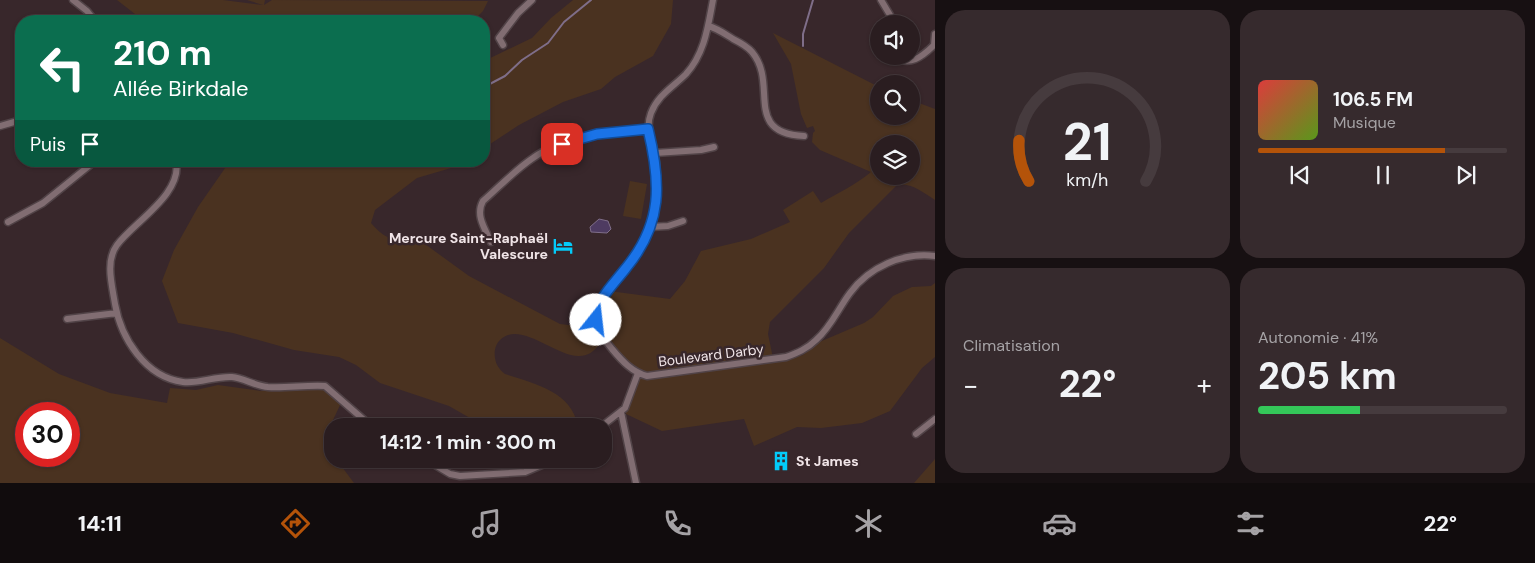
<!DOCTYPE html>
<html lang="fr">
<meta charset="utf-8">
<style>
:root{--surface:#2a1d20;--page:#362a2d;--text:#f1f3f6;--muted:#a5a2a5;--line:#463b3e;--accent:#b45309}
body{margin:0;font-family:"DM Sans",sans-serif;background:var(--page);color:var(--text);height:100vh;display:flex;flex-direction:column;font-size:19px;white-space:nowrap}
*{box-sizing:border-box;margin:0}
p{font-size:16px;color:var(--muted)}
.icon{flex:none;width:28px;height:28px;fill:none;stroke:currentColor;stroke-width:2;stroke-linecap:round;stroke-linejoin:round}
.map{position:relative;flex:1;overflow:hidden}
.side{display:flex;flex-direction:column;gap:10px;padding:10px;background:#171012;width:600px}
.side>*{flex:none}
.guide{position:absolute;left:15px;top:15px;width:475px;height:152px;border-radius:20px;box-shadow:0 1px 4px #0004,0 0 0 1px var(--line);background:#0b6e4f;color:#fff;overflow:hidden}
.buttons{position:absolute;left:870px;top:15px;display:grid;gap:10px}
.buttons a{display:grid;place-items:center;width:50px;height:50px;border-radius:50%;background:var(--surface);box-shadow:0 1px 4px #0004,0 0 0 1px var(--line);font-size:25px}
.speed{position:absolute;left:15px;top:402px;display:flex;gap:10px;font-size:25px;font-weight:700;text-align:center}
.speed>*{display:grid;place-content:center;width:65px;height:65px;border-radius:50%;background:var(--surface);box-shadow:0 1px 4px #0004,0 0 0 1px var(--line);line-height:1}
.speed .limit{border:8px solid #d22;background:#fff;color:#111}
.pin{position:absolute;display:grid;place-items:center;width:42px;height:42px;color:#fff;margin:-21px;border-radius:10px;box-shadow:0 2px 8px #0006}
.me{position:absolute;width:55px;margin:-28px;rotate:16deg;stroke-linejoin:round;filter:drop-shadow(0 0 4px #0008)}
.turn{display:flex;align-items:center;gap:18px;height:105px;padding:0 15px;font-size:22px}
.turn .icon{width:65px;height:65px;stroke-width:2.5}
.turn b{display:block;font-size:35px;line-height:42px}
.then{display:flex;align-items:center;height:48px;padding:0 15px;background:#0003;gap:10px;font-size:19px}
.big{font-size:38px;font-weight:700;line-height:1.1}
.side .card{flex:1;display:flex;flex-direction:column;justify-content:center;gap:8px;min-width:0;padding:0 18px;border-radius:20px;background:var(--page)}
.side .dial{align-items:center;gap:0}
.dial svg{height:130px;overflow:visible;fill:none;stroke:var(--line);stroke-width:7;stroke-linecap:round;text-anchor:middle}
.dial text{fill:var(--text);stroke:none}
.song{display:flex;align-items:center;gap:15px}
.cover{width:60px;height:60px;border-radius:8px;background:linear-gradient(135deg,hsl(0 70% 55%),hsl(90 70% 35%))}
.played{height:5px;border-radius:2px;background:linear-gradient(90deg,var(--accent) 75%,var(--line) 75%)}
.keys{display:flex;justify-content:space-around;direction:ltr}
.heat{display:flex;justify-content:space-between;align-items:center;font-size:28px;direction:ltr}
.charge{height:8px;border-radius:4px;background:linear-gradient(90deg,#34c759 41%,var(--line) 0)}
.side .tiles{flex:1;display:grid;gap:10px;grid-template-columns:repeat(2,1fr)}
.trip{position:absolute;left:324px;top:418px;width:288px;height:50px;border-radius:20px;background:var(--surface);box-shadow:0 1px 4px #0004,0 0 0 1px var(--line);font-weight:700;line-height:50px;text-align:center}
.menu{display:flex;height:80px;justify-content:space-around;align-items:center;background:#110c0d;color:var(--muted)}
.menu .icon{width:35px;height:35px}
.menu .selected{color:var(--accent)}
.menu b{font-size:22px;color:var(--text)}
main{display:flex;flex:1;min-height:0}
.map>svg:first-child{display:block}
.grass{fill:#4a3220;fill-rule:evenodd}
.water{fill:#4e3b61;stroke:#7f6e89}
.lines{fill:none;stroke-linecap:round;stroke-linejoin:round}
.stream{stroke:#7f6e89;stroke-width:2}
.street-casing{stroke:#514347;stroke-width:9}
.street{stroke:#816d72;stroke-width:6}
.route-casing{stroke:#114b97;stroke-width:12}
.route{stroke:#1a73e8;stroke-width:9}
.labels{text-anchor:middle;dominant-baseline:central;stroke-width:5;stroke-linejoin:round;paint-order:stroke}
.poi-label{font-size:14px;font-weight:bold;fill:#f0e4e7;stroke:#38272b;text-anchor:end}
.street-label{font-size:14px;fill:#f0e4e7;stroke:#38272b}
</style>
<main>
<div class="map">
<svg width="935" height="483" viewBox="0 0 935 483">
<rect width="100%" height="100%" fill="#38272b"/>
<!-- grass -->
<path class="grass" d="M 117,0 L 223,0 L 263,5 L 247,0 L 265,0 L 264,5 L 272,0 L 488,1 L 483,11 L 473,21 L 144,21 Z
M 573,0 L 673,0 L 671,24 L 653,56 L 615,77 L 601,89 L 563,102 L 519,125 L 484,148 L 484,61 L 532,38 L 551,18 Z
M 773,33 L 879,87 L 879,116 L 911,116 L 911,100 L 935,109 L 935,200 C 924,193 911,182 897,185 L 849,233 L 824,268 L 770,322 L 768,334 L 774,363 L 803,355 L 817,343 L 864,323 L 873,317 L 893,296 L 912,287 L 931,286 L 935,283 L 935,357 L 922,368 L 890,411 L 862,423 L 821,428 L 797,427 L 754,446 L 744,419 L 662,431 L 626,414 L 626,410 L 638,385 L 637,368 C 624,362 597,328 599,313 C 600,306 606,298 609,291 L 670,299 L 685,281 L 701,251 L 751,239 L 790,222 L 783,210 L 813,191 L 821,203 C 838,193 855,185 871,172 L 820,150 L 812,142 L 813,133 L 815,131 L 813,126 L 807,128 L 801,114 L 791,64 ZM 879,144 L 911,144 L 911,176 L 879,176 Z
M 230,161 L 462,161 L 451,168 L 417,178 L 375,210 L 371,223 C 386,241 395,241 418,239 L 469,276 L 560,324 L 577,326 L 591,323 L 599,345 C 593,352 588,356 579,356 C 556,357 520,320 500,340 C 495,345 494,352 495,358 C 496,365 499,369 505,374 C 535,384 571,391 578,426 L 484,426 L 449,406 L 380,383 L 356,365 L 339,357 L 294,350 L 233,333 L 178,323 L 162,281 L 174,250 L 198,207 Z
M 630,181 L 647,184 L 641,219 L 623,216 Z
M 0,338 L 59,374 L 110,393 L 167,403 L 170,388 L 196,390 L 218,385 L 261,391 L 319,385 L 342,401 L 323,441 L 332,453 L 332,459 L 336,459 L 354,483 L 0,483 ZM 26,414 L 69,414 L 69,456 L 26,456 Z
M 935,459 L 935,483 L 914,483 Z"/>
<!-- water -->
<path class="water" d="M 599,219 L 608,221 L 611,229 L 607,233 L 591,232 L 590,227 Z"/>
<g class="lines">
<!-- stream -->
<path class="stream" d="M 803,46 L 803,34 L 813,0
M 484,87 L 505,76 L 522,60 L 548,43 L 564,22 L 591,0"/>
<defs>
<path id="street" d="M 73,0 L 87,11 L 95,21
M 713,0 C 708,26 705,53 686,74 C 673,87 658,95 651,113 C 645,129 652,139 655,154 C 658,172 657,192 654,211 C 651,231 639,252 627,268 C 615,283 595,299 596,319 C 597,331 605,340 612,349 C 622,361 632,372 647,376 L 786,357 C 797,353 807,349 816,340 C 831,327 838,309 850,293 C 869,267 903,252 935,256
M 881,0 L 890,15 L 889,24
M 708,26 C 717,28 725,34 733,39 C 739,42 747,46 752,52 C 779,84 742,133 804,136
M 503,45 L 499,38 L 518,13 L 532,0
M 894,56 C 909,67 922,57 934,45 L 935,34
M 0,126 L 21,120
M 655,153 L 701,150 L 714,147
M 176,161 C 183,194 134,222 117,245 C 105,261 112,285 115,304 C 121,338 145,377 183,382 C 199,384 215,376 232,377 C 244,378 255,386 268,387 C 287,388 306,385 325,386 L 371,426
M 8,222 L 43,203 L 95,161
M 650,227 L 668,226 L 683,221
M 491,242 C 485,229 475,215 483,201 C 499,187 515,170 533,158 C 565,135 609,132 648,129
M 67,319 L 117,313
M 621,412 L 636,483
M 602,426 L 625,408 L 638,373
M 916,434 L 935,419
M 425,459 L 450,474 L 460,476 L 525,472 L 556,459"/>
</defs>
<!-- street casing -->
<use href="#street" class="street-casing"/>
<!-- street -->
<use href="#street" class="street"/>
</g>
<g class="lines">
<defs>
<path id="route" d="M 562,144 L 597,134 L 648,129 C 661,183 663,223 626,268 C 613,285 597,298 596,320"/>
</defs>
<!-- route casing -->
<use href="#route" class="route-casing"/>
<!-- route -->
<use href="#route" class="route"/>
</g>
<!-- icons -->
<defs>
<symbol id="hotel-bare" viewBox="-9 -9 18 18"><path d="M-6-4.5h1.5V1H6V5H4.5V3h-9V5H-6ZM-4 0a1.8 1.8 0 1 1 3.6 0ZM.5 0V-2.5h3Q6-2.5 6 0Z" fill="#03cbf9" stroke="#38272b" stroke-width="2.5" paint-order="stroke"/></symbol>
<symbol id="building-bare" viewBox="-9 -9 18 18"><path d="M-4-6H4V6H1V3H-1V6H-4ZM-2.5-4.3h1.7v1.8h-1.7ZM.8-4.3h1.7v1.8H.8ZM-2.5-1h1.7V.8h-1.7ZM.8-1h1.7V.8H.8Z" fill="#03cbf9" stroke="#38272b" stroke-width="2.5" paint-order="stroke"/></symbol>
</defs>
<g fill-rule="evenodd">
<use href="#hotel-bare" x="549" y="232" width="28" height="28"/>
<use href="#building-bare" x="767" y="447" width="28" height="28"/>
</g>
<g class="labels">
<!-- poi labels -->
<g class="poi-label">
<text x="548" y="238">Mercure Saint-Raphaël<tspan x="548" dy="16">Valescure</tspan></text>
<text x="796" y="461" text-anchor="start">St James</text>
</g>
<!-- street labels -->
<g class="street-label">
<text transform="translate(711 355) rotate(-7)">Boulevard Darby</text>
</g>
</g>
</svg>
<div class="buttons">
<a><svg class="icon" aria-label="sound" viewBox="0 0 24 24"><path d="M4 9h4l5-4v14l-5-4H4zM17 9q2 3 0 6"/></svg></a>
<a><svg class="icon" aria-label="search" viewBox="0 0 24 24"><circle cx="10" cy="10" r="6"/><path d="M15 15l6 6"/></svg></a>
<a><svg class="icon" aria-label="layers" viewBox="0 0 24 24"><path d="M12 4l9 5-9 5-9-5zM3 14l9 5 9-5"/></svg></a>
</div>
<div class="speed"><div class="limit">30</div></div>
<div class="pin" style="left:562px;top:144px;background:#d93025"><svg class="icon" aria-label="arrive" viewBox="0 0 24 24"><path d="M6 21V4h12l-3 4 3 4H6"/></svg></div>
<svg class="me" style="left:596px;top:320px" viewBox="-20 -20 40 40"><circle r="19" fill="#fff"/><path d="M0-13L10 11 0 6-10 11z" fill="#1a73e8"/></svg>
<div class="trip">14:12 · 1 min · 300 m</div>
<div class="guide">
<div class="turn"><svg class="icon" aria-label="left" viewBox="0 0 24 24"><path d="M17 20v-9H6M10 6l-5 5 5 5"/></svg><div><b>210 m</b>Allée Birkdale</div></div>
<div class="then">Puis<svg class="icon" aria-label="arrive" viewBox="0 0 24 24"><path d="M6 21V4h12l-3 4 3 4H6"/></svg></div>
</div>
</div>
<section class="side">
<div class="tiles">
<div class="card dial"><svg viewBox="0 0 100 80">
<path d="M14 69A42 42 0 1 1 86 69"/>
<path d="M14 69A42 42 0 0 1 8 44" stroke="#b45309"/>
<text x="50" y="56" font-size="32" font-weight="700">21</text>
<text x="50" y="72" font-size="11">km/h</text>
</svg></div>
<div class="card">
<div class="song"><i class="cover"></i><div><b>106.5 FM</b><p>Musique</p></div></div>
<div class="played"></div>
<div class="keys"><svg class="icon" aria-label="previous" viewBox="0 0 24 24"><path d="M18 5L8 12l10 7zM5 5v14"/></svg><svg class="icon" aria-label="pause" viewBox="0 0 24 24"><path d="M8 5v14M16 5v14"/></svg><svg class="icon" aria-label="next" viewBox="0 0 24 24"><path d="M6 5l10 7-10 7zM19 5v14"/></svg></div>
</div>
<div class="card"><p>Climatisation</p>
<div class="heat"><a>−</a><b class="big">22°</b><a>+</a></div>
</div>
<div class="card"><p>Autonomie · 41%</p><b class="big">205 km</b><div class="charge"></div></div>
</div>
</section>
</main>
<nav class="menu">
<b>14:11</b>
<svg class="icon selected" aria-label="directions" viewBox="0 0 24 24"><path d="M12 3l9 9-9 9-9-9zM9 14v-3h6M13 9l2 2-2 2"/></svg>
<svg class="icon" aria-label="music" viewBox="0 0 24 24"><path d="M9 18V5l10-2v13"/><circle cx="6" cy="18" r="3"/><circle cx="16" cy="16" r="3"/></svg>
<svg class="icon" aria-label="phone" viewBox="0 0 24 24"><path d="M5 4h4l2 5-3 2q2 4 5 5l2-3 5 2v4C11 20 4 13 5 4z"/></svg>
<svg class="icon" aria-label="climate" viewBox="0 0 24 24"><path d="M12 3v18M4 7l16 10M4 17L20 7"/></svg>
<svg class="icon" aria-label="car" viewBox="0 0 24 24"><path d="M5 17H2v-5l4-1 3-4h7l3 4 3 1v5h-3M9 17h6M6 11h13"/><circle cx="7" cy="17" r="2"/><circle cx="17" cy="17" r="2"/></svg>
<svg class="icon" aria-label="filters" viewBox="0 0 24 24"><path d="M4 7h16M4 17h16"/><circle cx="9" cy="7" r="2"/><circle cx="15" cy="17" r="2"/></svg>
<b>22°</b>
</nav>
